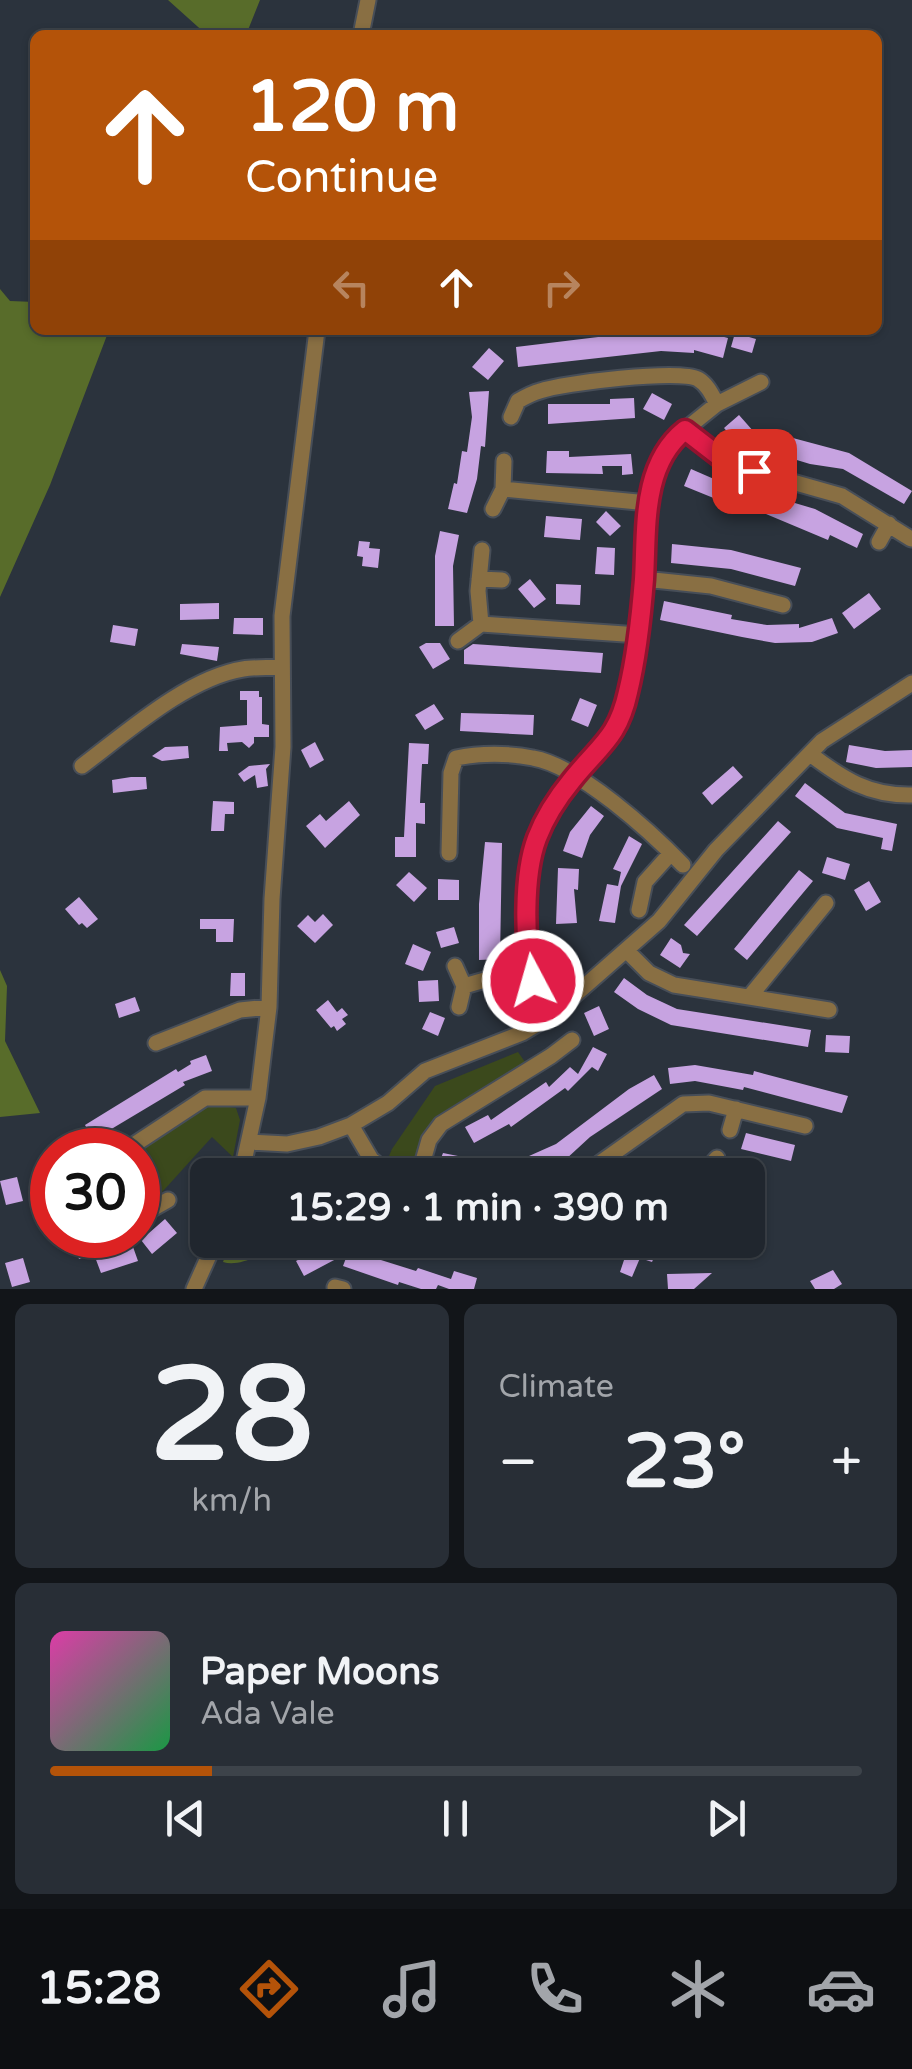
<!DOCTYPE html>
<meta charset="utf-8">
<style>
:root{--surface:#20262e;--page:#282e36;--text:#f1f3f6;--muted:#a2a5aa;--line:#3d434a;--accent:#b45309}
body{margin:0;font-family:"Varela Round",sans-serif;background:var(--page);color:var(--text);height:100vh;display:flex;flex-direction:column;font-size:38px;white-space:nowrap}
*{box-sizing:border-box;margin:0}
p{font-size:32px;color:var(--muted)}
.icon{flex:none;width:55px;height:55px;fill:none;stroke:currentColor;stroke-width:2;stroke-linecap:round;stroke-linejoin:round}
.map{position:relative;height:1289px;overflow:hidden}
.drawer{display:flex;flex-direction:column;gap:15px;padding:15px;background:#121519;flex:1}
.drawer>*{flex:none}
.top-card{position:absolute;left:30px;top:30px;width:852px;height:305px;border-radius:15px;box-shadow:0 2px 8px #0004,0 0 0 2px var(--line);background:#b45309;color:#fff;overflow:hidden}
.speed{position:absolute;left:30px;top:1128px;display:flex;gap:20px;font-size:50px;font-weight:700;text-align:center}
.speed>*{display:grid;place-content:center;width:130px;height:130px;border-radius:50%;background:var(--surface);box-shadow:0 2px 8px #0004,0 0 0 2px var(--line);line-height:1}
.speed .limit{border:15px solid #d22;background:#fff;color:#111}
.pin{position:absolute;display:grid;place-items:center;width:85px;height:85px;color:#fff;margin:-42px;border-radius:20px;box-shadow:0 5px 15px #0006}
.me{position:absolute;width:110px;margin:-55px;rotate:354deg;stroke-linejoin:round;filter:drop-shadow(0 0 8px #0008)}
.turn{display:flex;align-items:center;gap:35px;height:210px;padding:0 50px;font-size:45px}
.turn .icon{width:130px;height:130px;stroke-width:2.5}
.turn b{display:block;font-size:70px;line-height:85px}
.lanes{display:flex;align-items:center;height:95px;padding:0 50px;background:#0003;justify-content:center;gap:50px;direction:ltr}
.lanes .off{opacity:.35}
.big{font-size:75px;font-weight:700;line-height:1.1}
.drawer .widget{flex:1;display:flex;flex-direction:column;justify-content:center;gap:15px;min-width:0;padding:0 35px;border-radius:15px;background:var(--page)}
.drawer .dial{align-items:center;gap:0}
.dial b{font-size:130px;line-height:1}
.song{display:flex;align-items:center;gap:30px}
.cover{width:120px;height:120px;border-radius:15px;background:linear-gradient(135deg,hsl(320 70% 55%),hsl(140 70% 35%))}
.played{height:10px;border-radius:5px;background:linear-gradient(90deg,var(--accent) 20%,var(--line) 20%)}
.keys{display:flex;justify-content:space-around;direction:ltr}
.heat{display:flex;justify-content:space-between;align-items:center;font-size:55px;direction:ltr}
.drawer .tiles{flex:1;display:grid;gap:15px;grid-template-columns:1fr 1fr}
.widget:last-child{grid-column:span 2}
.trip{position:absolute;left:190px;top:1158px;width:575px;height:100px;border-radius:15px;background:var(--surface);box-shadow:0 2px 8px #0004,0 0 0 2px var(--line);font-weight:700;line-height:100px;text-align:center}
.dock{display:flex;height:160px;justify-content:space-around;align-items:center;background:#0d0f12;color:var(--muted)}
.dock .icon{width:70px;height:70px}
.dock .on{color:var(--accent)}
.dock b{font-size:45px;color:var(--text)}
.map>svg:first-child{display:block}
.green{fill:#3b491c}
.forest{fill:#586c2a}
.building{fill:#c7a3e1}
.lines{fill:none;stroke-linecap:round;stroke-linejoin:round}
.minor-casing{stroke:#474e58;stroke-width:19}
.minor{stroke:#896f43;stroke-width:15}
.route-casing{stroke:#92132f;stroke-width:25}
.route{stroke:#e11d48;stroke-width:18}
</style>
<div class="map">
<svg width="912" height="1289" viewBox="0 0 912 1289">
<rect width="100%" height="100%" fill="#2b333d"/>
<!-- green -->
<path class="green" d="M 518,1052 L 525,1062 L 435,1117 L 424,1133 L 416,1165 L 403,1169 L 394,1164 L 389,1156 L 392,1149 L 435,1086 Z
M 208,1104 L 236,1108 L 240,1120 L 233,1157 L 212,1137 L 154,1201 L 144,1201 L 138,1192 L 138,1150 Z"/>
<!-- forest -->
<path class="forest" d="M 168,0 L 260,0 L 246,35 L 207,35 Z
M 0,289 L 10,301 L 35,302 L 35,330 L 109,330 L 50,485 L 0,597 Z
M 0,970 L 7,986 L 5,1041 L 40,1113 L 0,1117 Z
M 270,1159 L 354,1165 L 362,1171 L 358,1175 L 256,1175 L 260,1165 Z
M 231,1240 L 285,1240 C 270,1250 242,1268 223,1262 Z"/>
<!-- building -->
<path class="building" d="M 705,332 L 728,338 L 723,358 L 694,350 L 694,353 L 661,351 L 518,367 L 516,347 L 631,333 Z
M 735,333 L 756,339 L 752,353 L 731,347 Z
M 489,348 L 504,361 L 488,380 L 472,367 Z
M 489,391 L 485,447 L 481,446 L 477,479 L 467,513 L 448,509 L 454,483 L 457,484 L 462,451 L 467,452 L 472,417 L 469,392 Z
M 652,393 L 672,404 L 664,420 L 643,409 Z
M 634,398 L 635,418 L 548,424 L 548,404 L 610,404 L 610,399 Z
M 739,415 L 754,432 L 739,445 L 724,428 Z
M 759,429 L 849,453 L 912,491 L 904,504 L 843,469 L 810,464 L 754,447 Z
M 547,451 L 569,451 L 569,457 L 631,454 L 633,474 L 622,475 L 622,466 L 602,466 L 603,474 L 546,473 Z
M 691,469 L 714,479 L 815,509 L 863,534 L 857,548 L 830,535 L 828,540 L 766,514 L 716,499 L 684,486 Z
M 606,511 L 621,526 L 610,536 L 596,522 Z
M 546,516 L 582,519 L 580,540 L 544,537 Z
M 440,531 L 459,535 L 453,566 L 454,626 L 435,626 L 435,556 Z
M 359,541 L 370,542 L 369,548 L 380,549 L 378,568 L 362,566 L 363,557 L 357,556 Z
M 672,544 L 731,550 L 801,568 L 795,586 L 731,569 L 671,563 Z
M 597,547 L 615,548 L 614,575 L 595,574 Z
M 530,579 L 546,599 L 534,608 L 518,589 Z
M 556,584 L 581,585 L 580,605 L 556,604 Z
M 869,593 L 881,609 L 854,629 L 842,613 Z
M 664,601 L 732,615 L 731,619 L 767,625 L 799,624 L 799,628 L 832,618 L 838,633 L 812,642 L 775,643 L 742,637 L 660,620 Z
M 219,603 L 219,619 L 180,620 L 180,604 Z
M 234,618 L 263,618 L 263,635 L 233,634 Z
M 113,625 L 138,629 L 135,646 L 110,642 Z
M 426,643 L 440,643 L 450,659 L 433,669 L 419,647 Z
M 182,644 L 219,647 L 217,661 L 180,654 Z
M 473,644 L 603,653 L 601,673 L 464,664 L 464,650 Z
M 240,691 L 259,691 L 259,697 L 262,697 L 262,724 L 269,725 L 269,737 L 254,737 L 254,743 L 249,748 L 242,742 L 227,743 L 228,751 L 219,751 L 220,727 L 247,725 L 247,700 L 240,700 Z
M 580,698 L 597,705 L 588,727 L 571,720 Z
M 434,704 L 444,719 L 425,730 L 415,715 Z
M 461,713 L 534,715 L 533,735 L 460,731 Z
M 315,742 L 324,760 L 310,768 L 301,750 Z
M 409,743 L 429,744 L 428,764 L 422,764 L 420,803 L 425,803 L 425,824 L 416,823 L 416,857 L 395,857 L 395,837 L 404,837 Z
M 849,745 L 885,751 L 912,750 L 912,767 L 876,768 L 846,762 Z
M 188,746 L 189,758 L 162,761 L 152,756 L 165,747 Z
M 270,764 L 266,769 L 268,786 L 257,788 L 255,775 L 244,782 L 238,774 L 249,766 Z
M 733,766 L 743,777 L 712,805 L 702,793 Z
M 131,777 L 146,777 L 147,789 L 113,793 L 112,780 Z
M 805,783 L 845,813 L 897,824 L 892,851 L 881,849 L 883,838 L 837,828 L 795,796 Z
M 213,801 L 234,802 L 234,814 L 225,814 L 224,831 L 211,831 Z
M 349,801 L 360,815 L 325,848 L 306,826 L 320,814 L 326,821 Z
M 591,806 L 604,816 L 590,835 L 582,858 L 563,851 L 570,832 Z
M 778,821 L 791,832 L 697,936 L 684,925 Z
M 629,836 L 642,844 L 621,886 L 615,923 L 599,921 L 607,884 L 618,886 L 621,872 L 613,869 Z
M 485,842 L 502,843 L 500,959 L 479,960 L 479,904 Z
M 827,857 L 850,864 L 845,880 L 822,873 Z
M 558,868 L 579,869 L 578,890 L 574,889 L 577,923 L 556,924 Z
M 799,870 L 813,881 L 747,960 L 734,949 Z
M 409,872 L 427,888 L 414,902 L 396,885 Z
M 438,879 L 459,880 L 459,900 L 438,900 Z
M 869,881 L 881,902 L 866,911 L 854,890 Z
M 79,897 L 98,919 L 87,928 L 82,923 L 79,925 L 65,909 Z
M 323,914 L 333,925 L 315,943 L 297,926 L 308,915 L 315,922 Z
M 200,919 L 234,919 L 233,942 L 216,942 L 216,929 L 200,929 Z
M 454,927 L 459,943 L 441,948 L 436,932 Z
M 671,938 L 681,945 L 683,953 L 690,954 L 680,968 L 660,955 Z
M 413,944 L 431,952 L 423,971 L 405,964 Z
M 231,973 L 245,973 L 245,996 L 230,996 Z
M 624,978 L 647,995 L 677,1009 L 811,1030 L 808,1047 L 671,1025 L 638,1009 L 614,992 Z
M 438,980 L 439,1001 L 419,1002 L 418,981 Z
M 135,997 L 140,1011 L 119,1018 L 115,1004 Z
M 328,1000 L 337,1012 L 342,1008 L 348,1015 L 342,1019 L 346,1024 L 337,1031 L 334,1026 L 331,1028 L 316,1010 Z
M 599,1006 L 609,1029 L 594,1036 L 584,1013 Z
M 430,1012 L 445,1018 L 438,1036 L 422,1029 Z
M 826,1035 L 850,1036 L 849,1053 L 825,1052 Z
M 593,1047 L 607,1054 L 598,1071 L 592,1067 L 568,1091 L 565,1088 L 511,1127 L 509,1124 L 474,1143 L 465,1127 L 488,1115 L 491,1120 L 546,1082 L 549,1087 L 570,1067 L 578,1074 Z
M 206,1055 L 212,1071 L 183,1082 L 185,1085 L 93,1140 L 85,1125 L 176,1069 L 178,1072 L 191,1064 L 190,1061 Z
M 695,1065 L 753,1075 L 754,1071 L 848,1096 L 842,1113 L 744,1087 L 743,1090 L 695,1081 L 670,1084 L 668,1068 Z
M 654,1075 L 662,1089 L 590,1137 L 565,1160 L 536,1172 L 529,1156 L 556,1144 L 629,1089 Z
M 746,1133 L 795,1145 L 791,1161 L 741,1149 Z
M 443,1153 L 468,1158 L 463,1174 L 438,1166 Z
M 491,1156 L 516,1158 L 515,1175 L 489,1174 Z
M 17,1177 L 23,1201 L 6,1205 L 0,1181 Z
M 165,1219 L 177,1233 L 152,1254 L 141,1240 Z
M 71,1235 L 90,1235 L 96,1253 L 79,1259 Z
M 591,1240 L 637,1240 L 658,1248 L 652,1262 L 640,1258 L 632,1277 L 620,1272 L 626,1254 Z
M 132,1244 L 138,1261 L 101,1273 L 95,1257 Z
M 327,1244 L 336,1259 L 304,1276 L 296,1261 Z
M 349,1250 L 416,1271 L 418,1268 L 451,1279 L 454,1271 L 477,1278 L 474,1289 L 449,1289 L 438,1285 L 436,1289 L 421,1289 L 399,1282 L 398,1285 L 343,1266 Z
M 23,1258 L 30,1282 L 12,1287 L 5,1263 Z
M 833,1270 L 842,1284 L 834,1289 L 815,1289 L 810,1281 Z
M 712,1273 L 694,1289 L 668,1289 L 667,1274 Z"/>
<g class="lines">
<defs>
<path id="minor" d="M 361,35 L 368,0
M 511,417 L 518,401 C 525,397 532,393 540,391 C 562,383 680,369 698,379 C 708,385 712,395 717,404
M 685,430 L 729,464 L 842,496 L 911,539
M 503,489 L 648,503
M 493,509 L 503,489 L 504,461
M 879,542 L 889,524
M 479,579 L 502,580
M 644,579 L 711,586 L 783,605
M 481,624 L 639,635
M 458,641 L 481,624 L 478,591 L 482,550
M 810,754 C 843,779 869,796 912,795
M 82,766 C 126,733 187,678 243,669 C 255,667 269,668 282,667
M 449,853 L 451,773 L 456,758 C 479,753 510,753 533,758 C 579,766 651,832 683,865
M 639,910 L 645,882 L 671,853
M 627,951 L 649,973 L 674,985 L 829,1010
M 455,966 L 464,986 L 459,1007
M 464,986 L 530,967
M 751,995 L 826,903
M 552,1015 L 538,992 L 529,962 L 527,895 L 533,854 L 537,836 L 556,801 L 614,734 L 627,696 L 638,640 L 646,523 L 654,473 L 676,437 L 717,404 L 761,382
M 156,1043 L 240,1010 L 269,1007
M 351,1125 L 371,1159 L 390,1175
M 730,1130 L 736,1109
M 251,1142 L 287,1144 L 319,1137 L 351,1125 L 388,1103 L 425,1071 L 522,1033 L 552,1015 L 659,921 L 716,850 L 822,741 L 912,683
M 126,1150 L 205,1098 L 258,1098
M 241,1175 L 258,1098 L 269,1007 L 272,899 L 283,747 L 282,616 L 317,330
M 419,1175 L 429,1140 L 441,1124 L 551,1056 L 572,1040
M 583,1175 L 683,1104 L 709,1103 L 805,1126
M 702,1175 L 717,1158
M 138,1217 L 168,1200
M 673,1240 L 673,1248
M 335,1287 L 343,1289
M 194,1289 L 216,1240"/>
</defs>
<!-- minor casing -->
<use href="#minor" class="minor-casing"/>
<!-- minor -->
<use href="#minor" class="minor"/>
</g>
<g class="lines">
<defs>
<path id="route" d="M 533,981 C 524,943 523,875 537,838 C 545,817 558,797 572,780 C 600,745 618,738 628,692 C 637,655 641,617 644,579 C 647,529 641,465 685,430 L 729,464 L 754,471"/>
</defs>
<!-- route casing -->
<use href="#route" class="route-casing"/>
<!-- route -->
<use href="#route" class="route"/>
</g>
</svg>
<div class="speed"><div class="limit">30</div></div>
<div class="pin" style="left:754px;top:471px;background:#d93025"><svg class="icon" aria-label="arrive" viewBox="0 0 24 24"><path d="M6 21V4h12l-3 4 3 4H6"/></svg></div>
<svg class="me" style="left:533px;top:981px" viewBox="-20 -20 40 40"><circle r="17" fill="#e11d48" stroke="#fff" stroke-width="3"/><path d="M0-11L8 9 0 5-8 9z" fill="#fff"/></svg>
<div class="trip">15:29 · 1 min · 390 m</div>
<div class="top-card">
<div class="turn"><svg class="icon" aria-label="ahead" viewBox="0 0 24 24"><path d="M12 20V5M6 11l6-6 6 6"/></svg><div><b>120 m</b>Continue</div></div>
<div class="lanes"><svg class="icon off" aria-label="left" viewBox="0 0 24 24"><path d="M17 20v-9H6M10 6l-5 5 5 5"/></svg><svg class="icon" aria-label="ahead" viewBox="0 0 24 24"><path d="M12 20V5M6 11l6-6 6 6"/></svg><svg class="icon off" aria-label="right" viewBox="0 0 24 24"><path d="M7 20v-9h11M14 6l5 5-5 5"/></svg></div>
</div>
</div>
<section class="drawer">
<div class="tiles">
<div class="widget dial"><b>28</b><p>km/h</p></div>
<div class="widget"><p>Climate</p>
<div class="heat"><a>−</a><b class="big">23°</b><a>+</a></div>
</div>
<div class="widget">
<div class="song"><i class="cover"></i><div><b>Paper Moons</b><p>Ada Vale</p></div></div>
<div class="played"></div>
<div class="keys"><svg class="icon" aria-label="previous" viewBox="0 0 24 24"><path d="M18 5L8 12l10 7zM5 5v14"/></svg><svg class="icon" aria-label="pause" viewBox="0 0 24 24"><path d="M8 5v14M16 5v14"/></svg><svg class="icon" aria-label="next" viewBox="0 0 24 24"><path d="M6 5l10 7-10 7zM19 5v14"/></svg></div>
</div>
</div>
</section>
<nav class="dock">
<b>15:28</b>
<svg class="icon on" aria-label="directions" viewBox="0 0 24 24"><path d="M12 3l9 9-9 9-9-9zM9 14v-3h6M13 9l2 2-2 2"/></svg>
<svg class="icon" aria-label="music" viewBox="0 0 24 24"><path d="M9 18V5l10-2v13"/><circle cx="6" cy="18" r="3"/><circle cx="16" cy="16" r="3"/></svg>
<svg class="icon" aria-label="phone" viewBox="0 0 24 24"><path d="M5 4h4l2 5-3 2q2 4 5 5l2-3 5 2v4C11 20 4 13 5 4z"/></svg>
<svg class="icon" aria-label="climate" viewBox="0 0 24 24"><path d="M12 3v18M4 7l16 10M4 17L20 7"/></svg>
<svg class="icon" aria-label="car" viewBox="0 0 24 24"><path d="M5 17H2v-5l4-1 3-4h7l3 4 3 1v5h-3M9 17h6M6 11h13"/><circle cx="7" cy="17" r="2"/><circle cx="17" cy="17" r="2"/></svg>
</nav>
